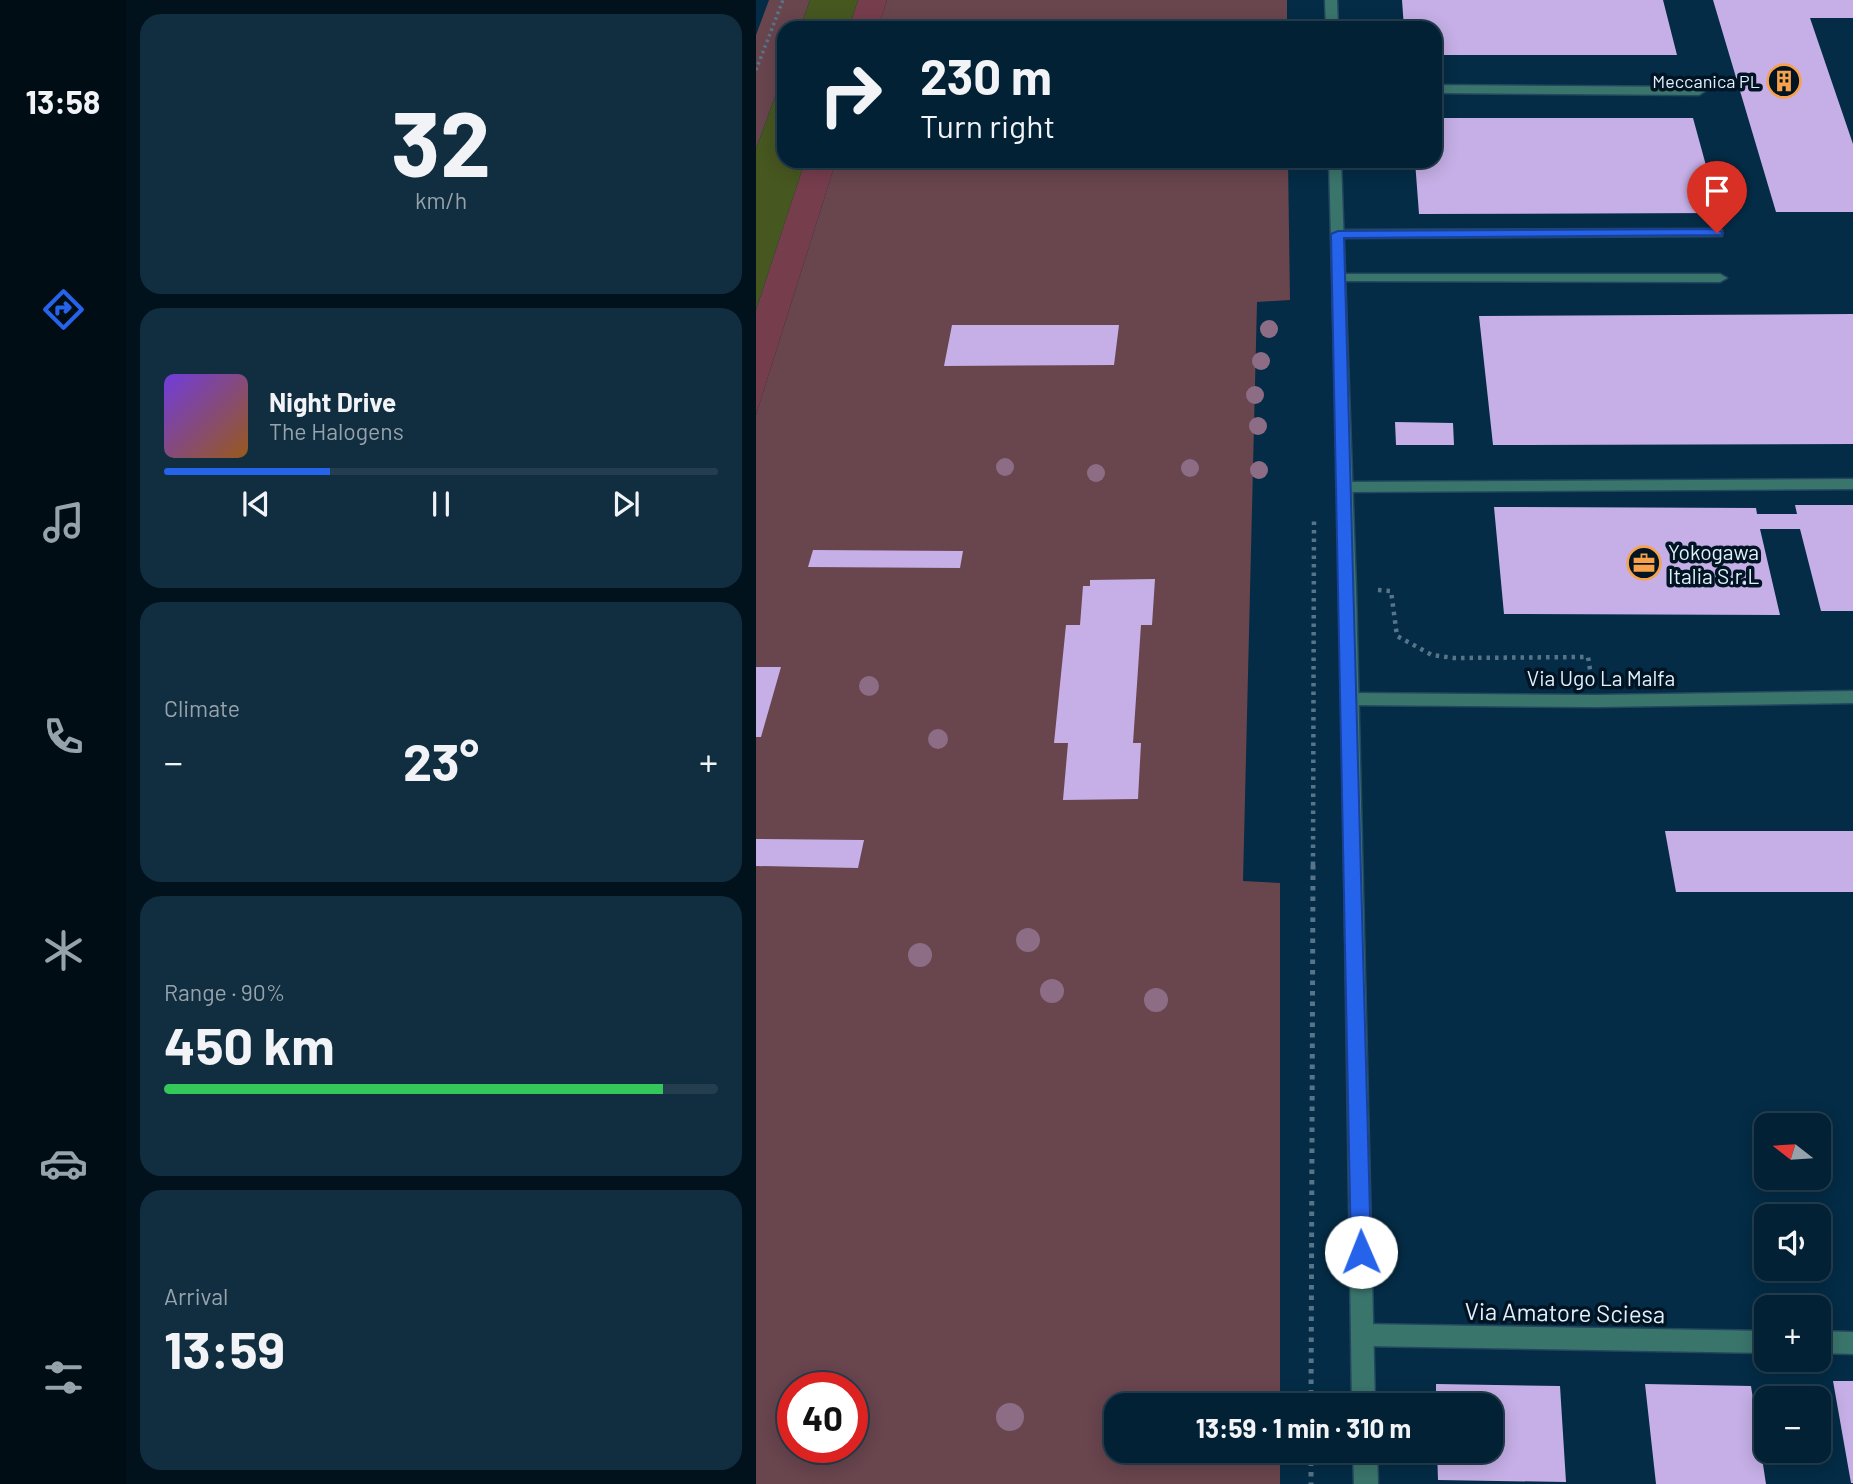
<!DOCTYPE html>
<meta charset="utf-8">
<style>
:root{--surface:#032134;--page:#112e40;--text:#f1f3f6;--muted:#97a3ac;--line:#243e4f;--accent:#2563eb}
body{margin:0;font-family:Barlow,sans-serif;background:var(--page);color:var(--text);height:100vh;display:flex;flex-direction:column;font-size:26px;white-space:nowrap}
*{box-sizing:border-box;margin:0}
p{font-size:23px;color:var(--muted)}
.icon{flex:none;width:38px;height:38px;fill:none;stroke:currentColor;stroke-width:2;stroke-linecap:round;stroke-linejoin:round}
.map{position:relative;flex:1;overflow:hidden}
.panel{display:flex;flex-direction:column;gap:14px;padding:14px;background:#02121d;width:630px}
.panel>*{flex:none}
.guide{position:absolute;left:21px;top:21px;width:665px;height:147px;border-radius:21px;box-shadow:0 4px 18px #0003,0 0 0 2px var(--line);background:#032134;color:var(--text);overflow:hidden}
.needle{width:46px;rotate:287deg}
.controls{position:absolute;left:998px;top:1113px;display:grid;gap:14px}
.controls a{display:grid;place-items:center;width:77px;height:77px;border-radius:14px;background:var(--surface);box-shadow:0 4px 18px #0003,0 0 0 2px var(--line);font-size:35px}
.speed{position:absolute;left:21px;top:1372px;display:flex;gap:14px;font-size:35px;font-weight:700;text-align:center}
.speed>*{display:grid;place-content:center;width:91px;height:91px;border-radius:50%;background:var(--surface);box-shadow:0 4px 18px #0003,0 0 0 2px var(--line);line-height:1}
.speed .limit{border:10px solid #d22;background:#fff;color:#111}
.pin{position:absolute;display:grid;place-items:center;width:60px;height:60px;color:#fff;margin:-72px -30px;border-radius:50% 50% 50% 0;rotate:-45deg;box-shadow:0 0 7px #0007}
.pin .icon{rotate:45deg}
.me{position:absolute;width:77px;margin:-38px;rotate:359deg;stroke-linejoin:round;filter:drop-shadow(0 0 5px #0008)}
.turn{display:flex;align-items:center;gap:24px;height:147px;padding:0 28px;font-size:32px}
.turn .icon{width:91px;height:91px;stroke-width:2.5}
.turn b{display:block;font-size:49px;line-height:60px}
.big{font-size:52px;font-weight:700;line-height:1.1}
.panel .tile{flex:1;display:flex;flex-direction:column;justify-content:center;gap:10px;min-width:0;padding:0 24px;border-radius:21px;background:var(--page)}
.panel .dial{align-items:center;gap:0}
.dial b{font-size:91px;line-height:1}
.song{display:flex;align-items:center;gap:21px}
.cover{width:84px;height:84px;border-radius:10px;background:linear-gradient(135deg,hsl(260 70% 55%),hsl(30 70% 35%))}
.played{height:7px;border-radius:4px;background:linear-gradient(90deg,var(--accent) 30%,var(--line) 30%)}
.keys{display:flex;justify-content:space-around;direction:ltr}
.heat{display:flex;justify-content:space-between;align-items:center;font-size:38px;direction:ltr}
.charge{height:10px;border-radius:5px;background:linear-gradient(90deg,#34c759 90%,var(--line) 0)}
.trip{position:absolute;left:348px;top:1393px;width:399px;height:70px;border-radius:21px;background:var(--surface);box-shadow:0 4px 18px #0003,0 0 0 2px var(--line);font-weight:700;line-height:70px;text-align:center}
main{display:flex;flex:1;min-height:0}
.dock{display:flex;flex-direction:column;width:126px;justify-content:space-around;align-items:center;background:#010d15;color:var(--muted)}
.dock .icon{width:49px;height:49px}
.dock .on{color:var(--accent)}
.dock b{font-size:32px;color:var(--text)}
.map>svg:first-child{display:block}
.green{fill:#69454e;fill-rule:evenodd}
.forest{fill:#763d4d}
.water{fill:#475720}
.building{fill:#c5afe6}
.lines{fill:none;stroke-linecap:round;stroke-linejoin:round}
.service-casing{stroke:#23475f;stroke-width:3}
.minor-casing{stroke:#23475f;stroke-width:3}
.tertiary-casing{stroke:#23475f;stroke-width:3}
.path-far2{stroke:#577589;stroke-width:3.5;stroke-dasharray:2.5 3.5;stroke-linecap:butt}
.path-far1{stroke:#577589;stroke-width:4.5;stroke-dasharray:3.5 5;stroke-linecap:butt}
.path{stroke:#577589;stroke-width:5;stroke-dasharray:4.5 6;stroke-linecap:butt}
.service{fill:#3a756c;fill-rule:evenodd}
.minor{fill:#3a756c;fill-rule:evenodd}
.tertiary{fill:#3a756c;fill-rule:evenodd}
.tree{fill:#8d6d86}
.route{fill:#2563eb;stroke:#184099;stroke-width:2}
.labels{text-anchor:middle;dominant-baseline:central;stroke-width:7;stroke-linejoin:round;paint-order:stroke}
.far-poi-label{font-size:18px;fill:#e3f0fc;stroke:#011424;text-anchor:end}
.poi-label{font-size:21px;fill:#e3f0fc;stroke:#011424;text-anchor:start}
.street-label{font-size:21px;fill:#e3f0fc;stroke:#011424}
.near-street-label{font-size:24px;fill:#e3f0fc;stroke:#011424}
</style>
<main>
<nav class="dock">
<b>13:58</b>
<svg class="icon on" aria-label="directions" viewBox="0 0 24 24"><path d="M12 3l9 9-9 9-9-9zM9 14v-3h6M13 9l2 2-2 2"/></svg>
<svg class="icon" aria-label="music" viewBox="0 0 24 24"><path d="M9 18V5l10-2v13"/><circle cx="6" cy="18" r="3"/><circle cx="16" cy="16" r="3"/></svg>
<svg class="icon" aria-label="phone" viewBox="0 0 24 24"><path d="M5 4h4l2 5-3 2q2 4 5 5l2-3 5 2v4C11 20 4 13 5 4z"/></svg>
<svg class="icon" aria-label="climate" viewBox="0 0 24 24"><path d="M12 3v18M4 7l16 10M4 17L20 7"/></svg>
<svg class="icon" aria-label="car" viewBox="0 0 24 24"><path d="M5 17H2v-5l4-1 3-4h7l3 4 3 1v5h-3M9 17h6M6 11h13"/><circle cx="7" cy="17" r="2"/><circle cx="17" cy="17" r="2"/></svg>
<svg class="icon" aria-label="filters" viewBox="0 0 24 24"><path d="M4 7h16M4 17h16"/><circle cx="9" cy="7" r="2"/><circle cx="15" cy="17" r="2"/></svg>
</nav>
<section class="panel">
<div class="tile dial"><b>32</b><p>km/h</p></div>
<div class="tile">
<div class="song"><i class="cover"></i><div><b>Night Drive</b><p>The Halogens</p></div></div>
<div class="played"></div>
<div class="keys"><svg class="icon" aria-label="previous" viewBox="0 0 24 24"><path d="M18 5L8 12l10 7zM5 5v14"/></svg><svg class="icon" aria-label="pause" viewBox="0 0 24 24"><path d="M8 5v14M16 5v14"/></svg><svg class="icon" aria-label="next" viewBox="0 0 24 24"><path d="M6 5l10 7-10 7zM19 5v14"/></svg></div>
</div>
<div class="tile"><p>Climate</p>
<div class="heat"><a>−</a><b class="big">23°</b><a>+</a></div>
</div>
<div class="tile"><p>Range · 90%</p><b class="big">450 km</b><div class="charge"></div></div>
<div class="tile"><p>Arrival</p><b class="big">13:59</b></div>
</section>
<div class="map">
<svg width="1097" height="1484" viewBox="0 0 1097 1484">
<rect width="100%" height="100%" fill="#042c46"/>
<!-- green -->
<path class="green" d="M 13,0 L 54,0 L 44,28 L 28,28 L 28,72 L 0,149 L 0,35 Z
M 131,0 L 531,0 L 531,28 L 122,28 Z
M 80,161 L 532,161 L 534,300 L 501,302 L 487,881 L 524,883 L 524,1405 L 360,1405 L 360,1451 L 524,1451 L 524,1484 L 0,1484 L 0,415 ZM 37,1388 L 96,1388 L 96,1447 L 37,1447 Z"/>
<!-- forest -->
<path class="forest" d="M 102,0 L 131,0 L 122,28 L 93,28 Z
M 49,161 L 80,161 L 0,415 L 0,310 Z"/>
<!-- water -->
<path class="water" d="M 54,0 L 102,0 L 93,28 L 44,28 Z
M 28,72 L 28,161 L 49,161 L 0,310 L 0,149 Z"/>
<!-- building -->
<path class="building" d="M 646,0 L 907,0 L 921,55 L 679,55 L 679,28 L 648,28 Z
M 957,0 L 1097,0 L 1097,18 L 1054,18 L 1097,144 L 1097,212 L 1020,212 Z
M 679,118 L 937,118 L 963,213 L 663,214 L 659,161 L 679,161 Z
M 1097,314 L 1097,444 L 737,445 L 723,316 Z
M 196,325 L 363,325 L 358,365 L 188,366 Z
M 639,422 L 697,423 L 698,445 L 640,445 Z
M 1039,505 L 1097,505 L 1097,611 L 1065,611 L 1044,529 L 1004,529 L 1024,615 L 748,614 L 738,507 L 1000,508 L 1001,514 L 1041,514 Z
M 57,550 L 207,551 L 204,568 L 52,567 Z
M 399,579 L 396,625 L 385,625 L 377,743 L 385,743 L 382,799 L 307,800 L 312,743 L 298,743 L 310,625 L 324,625 L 327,586 L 334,586 L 334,580 Z
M 0,667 L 25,667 L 5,737 L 0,737 Z
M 909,831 L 1097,831 L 1097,892 L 920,892 Z
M 0,839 L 108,840 L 102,868 L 0,866 Z
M 1077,1381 L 1097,1381 L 1097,1483 L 1095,1483 Z
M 680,1384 L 804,1386 L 810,1482 L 682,1480 L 681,1451 L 735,1451 L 735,1405 L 680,1405 Z
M 889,1384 L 995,1386 L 1010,1484 L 900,1484 Z"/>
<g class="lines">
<defs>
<path id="service" d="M 679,85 L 943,87 L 949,91 L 943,95 L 679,93 Z
M 961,229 L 966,230 L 966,236 L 582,238 L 575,234 L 582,230 Z
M 582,274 L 964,274 L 971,278 L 964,282 L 577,281 L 577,275 Z
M 1097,479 L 1097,489 L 589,492 L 581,487 L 589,482 Z"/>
<path id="minor" d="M 1097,691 L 1097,703 L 840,707 L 594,705 L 585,699 L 594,693 L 840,695 Z
M 607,1324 L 1010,1331 L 1010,1353 L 607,1346 L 599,1343 L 596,1335 L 599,1327 Z
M 1062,1331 L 1097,1332 L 1097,1354 L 1062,1353 Z"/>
<path id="tertiary" d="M 569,0 L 581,0 L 582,28 L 570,28 Z
M 573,161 L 585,161 L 600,589 L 619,1405 L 596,1405 L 584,589 Z
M 597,1451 L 621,1451 L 622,1484 L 598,1484 Z"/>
</defs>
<!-- service casing -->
<use href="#service" class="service-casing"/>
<!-- minor casing -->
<use href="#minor" class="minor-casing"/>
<!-- tertiary casing -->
<use href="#tertiary" class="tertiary-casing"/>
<!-- path-far2 -->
<path class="path-far2" d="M 0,70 L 27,0"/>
<!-- path-far1 -->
<path class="path-far1" d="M 622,590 L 635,591 L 641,636 L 676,655 L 698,658 L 832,657 L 835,676
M 557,865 L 558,521"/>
<!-- path -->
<path class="path" d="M 555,1405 L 557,864
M 555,1451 L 555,1484"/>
<!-- service -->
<use href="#service" class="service"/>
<!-- minor -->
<use href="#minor" class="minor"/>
<!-- tertiary -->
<use href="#tertiary" class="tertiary"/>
</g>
<!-- trees -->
<g class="tree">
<circle cx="513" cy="329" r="9"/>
<circle cx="505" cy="361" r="9"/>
<circle cx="499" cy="395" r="9"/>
<circle cx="502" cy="426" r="9"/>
<circle cx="249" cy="467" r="9"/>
<circle cx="434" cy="468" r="9"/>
<circle cx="503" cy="470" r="9"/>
<circle cx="340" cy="473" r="9"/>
<circle cx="113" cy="686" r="10"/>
<circle cx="182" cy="739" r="10"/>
<circle cx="272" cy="940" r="12"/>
<circle cx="164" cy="955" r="12"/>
<circle cx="296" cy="991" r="12"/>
<circle cx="400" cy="1000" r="12"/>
<circle cx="254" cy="1417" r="14"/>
</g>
<!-- route -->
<path class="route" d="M 961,229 L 967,233 L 965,235 L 588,238 L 615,1252 L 612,1259 L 605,1262 L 598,1259 L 595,1252 L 575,234 L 582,231 Z"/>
<!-- icons -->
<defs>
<symbol id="building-ring" viewBox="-11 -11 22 22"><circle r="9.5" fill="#011424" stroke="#f7a14a" stroke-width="1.5"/><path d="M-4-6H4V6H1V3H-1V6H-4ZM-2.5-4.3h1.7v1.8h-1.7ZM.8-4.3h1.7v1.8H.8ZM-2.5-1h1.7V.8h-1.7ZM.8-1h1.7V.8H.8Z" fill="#f7a14a"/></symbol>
<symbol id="office-ring" viewBox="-11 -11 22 22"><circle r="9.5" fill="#011424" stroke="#f7a14a" stroke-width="1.5"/><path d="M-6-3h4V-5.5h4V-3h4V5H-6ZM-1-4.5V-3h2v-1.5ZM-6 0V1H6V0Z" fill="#f7a14a"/></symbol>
</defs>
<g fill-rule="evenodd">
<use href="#building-ring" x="1009" y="62" width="38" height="38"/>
<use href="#office-ring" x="869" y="544" width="38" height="38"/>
</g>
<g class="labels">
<!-- far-poi labels -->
<g class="far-poi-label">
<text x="1004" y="81">Meccanica PL</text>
</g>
<!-- poi labels -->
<g class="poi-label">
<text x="912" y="551">Yokogawa<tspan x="912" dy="24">Italia S.r.L</tspan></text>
</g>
<!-- street labels -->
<g class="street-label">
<text x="845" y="677">Via Ugo La Malfa</text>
</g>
<!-- near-street labels -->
<g class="near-street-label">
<text transform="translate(809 1312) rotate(1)">Via Amatore Sciesa</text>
</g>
</g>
</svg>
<div class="controls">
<a><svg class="needle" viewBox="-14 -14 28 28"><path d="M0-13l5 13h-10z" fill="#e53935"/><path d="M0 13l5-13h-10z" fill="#97a3ac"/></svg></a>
<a><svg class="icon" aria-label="sound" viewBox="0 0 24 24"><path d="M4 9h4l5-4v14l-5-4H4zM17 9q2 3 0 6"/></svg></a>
<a>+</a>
<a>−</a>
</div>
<div class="speed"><div class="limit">40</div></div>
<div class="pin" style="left:961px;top:233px;background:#d93025"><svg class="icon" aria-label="arrive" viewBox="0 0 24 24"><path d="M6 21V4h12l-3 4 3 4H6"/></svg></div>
<svg class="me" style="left:605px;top:1252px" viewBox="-20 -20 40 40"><circle r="19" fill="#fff"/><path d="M0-13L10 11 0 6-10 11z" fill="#2563eb"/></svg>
<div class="trip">13:59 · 1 min · 310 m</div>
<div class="guide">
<div class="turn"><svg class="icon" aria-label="right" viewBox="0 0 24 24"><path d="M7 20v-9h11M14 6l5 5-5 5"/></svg><div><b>230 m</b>Turn right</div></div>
</div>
</div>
</main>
